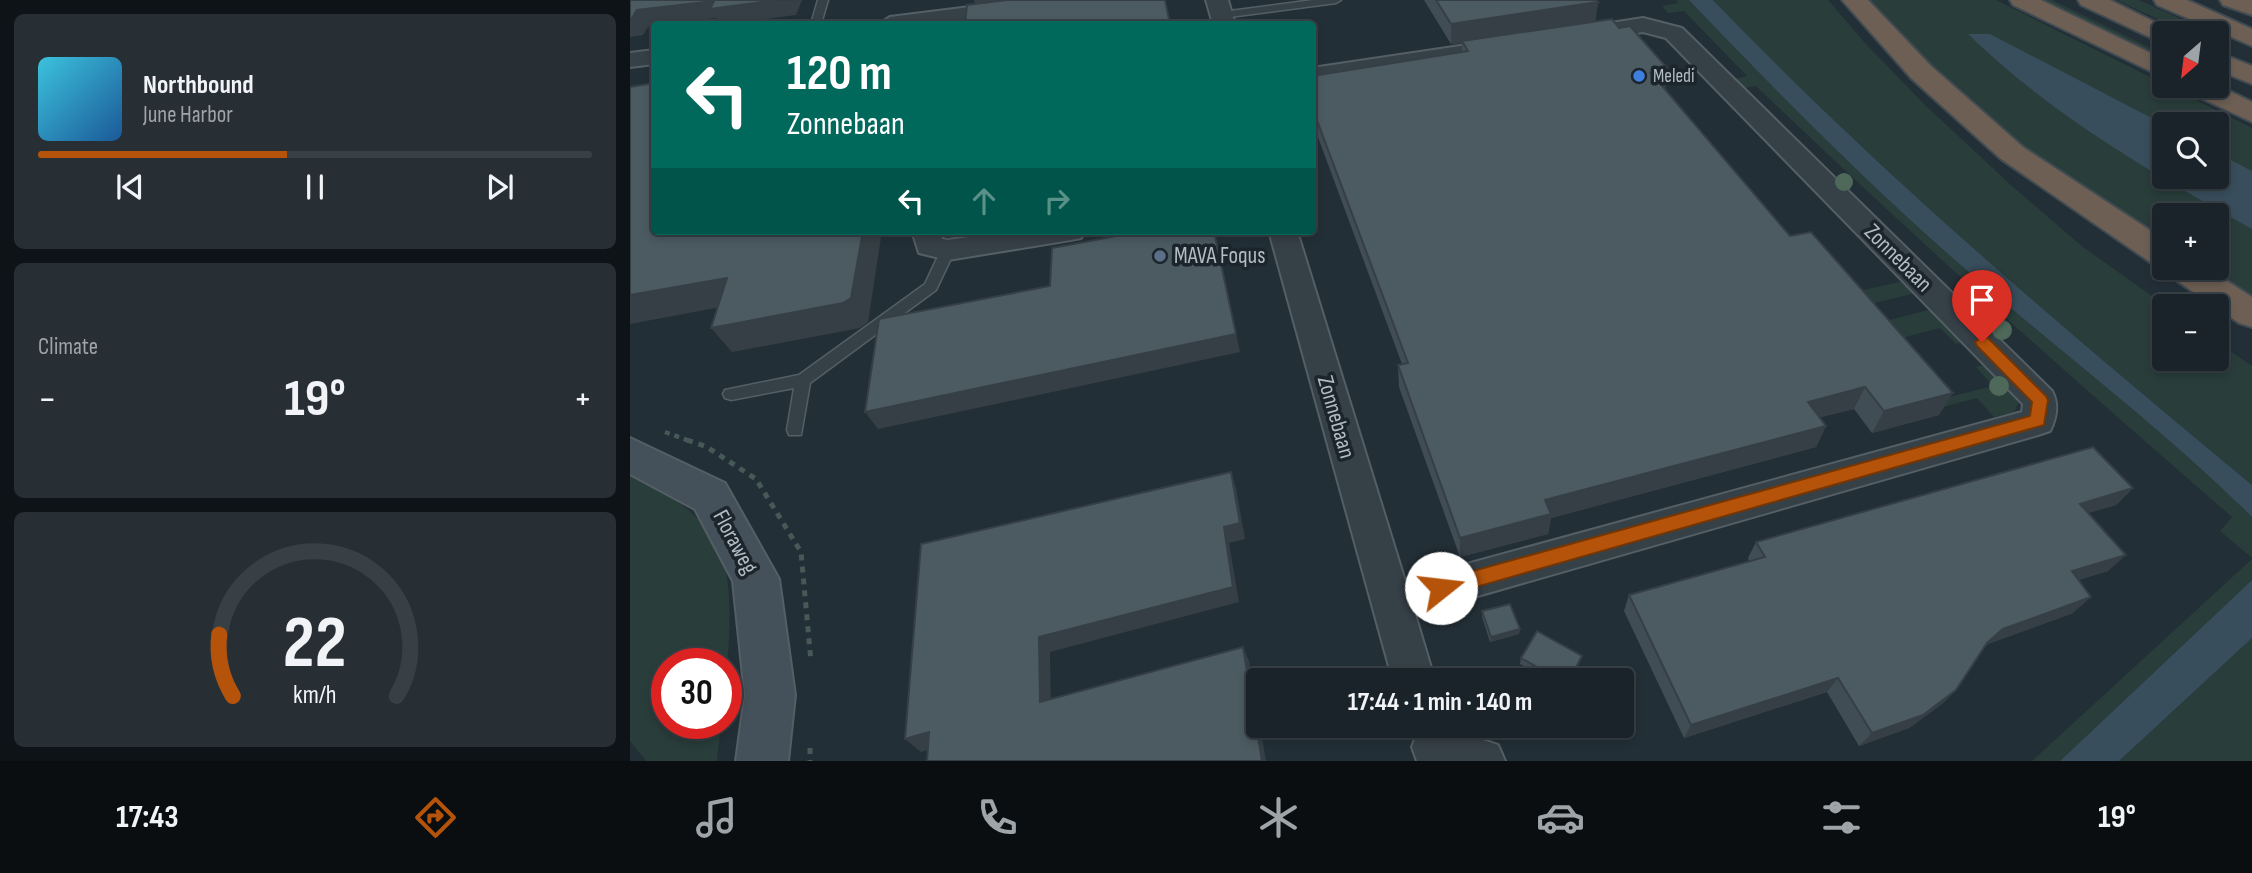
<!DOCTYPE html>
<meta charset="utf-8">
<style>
:root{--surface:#1a2329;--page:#272f35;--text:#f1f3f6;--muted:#9fa4a8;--line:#384046;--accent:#b45309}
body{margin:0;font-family:"Sofia Sans Condensed",sans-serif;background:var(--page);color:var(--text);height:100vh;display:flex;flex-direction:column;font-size:26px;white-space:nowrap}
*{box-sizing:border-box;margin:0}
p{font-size:23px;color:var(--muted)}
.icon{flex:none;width:38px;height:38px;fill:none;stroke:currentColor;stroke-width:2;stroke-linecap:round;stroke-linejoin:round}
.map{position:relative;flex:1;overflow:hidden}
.details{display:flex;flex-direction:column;gap:14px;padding:14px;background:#0e1317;width:630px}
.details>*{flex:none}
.guide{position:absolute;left:21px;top:21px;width:665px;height:214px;border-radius:7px;box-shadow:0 4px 10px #0003,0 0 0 2px var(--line);background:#00695c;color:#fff;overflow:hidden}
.needle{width:46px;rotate:208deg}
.buttons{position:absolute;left:1522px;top:21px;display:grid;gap:14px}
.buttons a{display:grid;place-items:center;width:77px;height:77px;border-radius:7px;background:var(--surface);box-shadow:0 4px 10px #0003,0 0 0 2px var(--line);font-size:35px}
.speed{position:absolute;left:21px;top:648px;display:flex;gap:14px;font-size:35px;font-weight:700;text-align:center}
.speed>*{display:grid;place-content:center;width:91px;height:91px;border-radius:50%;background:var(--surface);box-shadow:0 4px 10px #0003,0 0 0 2px var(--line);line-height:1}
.speed .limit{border:10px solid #d22;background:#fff;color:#111}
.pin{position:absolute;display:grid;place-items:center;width:60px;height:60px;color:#fff;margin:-72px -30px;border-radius:50% 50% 50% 0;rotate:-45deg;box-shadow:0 0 7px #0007}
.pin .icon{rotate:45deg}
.me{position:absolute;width:77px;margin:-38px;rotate:74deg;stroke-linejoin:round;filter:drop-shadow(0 0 5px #0008)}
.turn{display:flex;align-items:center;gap:24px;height:147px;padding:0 21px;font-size:32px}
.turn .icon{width:91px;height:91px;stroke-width:2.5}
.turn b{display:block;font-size:49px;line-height:60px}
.lanes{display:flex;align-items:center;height:66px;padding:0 21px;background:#0003;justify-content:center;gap:35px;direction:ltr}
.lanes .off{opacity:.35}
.big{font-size:52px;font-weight:700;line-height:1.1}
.details .card{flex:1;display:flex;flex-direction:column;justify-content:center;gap:10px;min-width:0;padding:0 24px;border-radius:10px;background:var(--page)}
.details .dial{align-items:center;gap:0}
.dial svg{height:182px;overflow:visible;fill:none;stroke:var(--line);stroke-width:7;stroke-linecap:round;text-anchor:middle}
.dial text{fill:var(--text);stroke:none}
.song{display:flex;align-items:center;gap:21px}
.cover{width:84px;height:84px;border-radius:10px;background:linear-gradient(135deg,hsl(190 70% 55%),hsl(210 70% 35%))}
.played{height:7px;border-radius:4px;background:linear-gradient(90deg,var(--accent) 45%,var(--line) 45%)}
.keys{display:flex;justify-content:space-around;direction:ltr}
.heat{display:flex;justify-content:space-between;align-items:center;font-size:38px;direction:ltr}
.trip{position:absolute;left:616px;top:668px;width:388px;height:70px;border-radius:7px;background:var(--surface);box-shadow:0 4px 10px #0003,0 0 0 2px var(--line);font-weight:700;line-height:70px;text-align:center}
.tabs{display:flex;height:112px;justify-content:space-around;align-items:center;background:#0a0e10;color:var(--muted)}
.tabs .icon{width:49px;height:49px}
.tabs .on{color:var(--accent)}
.tabs b{font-size:32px;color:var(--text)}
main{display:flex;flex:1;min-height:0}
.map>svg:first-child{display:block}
.green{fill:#293d3a;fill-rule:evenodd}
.water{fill:#384e5c}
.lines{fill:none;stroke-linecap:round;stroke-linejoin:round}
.service-casing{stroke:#545e65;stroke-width:3}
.minor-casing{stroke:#545e65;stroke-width:4}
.secondary-casing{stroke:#545e65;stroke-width:4}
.motorway-casing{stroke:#414b52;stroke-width:4}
.path-far1{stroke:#475957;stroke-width:4.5;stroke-dasharray:5 5;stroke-linecap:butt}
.path{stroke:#475957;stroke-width:5;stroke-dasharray:6 6;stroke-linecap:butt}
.service{fill:#364047;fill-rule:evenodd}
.minor{fill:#364047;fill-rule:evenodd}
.secondary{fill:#45515a;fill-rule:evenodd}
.motorway{fill:#6d5f54;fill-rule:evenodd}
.tree{fill:#4e6859}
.wall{fill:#414d54}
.shaded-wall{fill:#353f45}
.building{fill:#4c5a62;stroke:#353f45;stroke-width:2}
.route{fill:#b45309;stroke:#753606;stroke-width:2}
.shop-dot{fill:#3f7fe0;stroke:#1c252c;stroke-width:2.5}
.service-dot{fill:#5c6f8a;stroke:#1c252c;stroke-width:2.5}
.labels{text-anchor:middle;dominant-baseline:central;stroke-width:7;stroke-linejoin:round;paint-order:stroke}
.far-poi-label{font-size:19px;fill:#b1bcc4;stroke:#1c252c;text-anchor:start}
.poi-label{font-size:23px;fill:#b1bcc4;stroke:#1c252c;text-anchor:start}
.street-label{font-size:23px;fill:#b1bcc4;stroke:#1c252c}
</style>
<main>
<section class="details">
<div class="card">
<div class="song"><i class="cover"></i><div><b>Northbound</b><p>June Harbor</p></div></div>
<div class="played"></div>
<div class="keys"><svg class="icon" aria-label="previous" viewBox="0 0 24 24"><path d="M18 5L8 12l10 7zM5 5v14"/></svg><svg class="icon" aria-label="pause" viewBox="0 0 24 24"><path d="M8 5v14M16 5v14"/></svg><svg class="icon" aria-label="next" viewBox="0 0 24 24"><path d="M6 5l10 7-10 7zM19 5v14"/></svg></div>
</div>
<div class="card"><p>Climate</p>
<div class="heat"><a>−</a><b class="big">19°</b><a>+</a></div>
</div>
<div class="card dial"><svg viewBox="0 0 100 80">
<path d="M14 69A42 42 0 1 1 86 69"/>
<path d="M14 69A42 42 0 0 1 8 42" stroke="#b45309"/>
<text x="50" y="56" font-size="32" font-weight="700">22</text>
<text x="50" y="72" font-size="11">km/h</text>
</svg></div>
</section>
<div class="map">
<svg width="1622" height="761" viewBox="0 0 1622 761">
<rect width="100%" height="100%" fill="#232f37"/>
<!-- green -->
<path class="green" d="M 1046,0 L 1059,0 C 1154,100 1252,198 1357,288 C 1446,364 1539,435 1622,517 L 1622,558 L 1590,531 L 1602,517 C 1440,377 1280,234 1126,86 L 1110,89 L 1101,80 L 1117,76 L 1054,11 L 1038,13 L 1032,6 L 1048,3 Z
M 1083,0 L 1198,0 L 1235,43 L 1295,105 L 1382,186 L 1453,247 L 1536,306 L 1535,359 L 1587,359 L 1587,342 L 1622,366 L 1622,485 C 1435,330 1251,176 1083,0 Z
M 1233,0 L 1366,0 L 1622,128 L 1622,299 L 1573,268 L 1587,268 L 1587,215 L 1535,215 L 1535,243 L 1397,152 L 1311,79 ZM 1535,124 L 1587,124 L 1587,177 L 1535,177 Z
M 1409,0 L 1422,0 L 1535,55 L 1535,60 Z
M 1486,0 L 1509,0 L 1582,33 L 1558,33 Z
M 1274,281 L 1286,293 L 1240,304 L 1215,294 Z
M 1302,309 L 1334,342 L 1326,344 L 1310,328 L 1256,342 L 1241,325 Z
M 1356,364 L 1385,395 L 1388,404 L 1384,412 L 1364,417 L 1347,398 L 1313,407 L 1307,400 L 1363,386 L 1346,367 Z
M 0,475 C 33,489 70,512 88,546 C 104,577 100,640 96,675 L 96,663 L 37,663 L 37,723 L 91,723 L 87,761 L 16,761 L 0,741 Z
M 1622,559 L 1622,580 L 1430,761 L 1402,761 Z
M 1622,638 L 1622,761 L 1489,761 Z"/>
<!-- water -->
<path class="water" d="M 1059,0 L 1083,0 C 1252,176 1434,329 1622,485 L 1622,517 C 1539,435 1446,364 1357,288 C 1252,198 1154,100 1059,0 Z
M 1338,34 L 1360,34 L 1535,125 L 1535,177 L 1587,177 L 1587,153 L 1622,171 L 1622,229 C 1522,173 1421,115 1338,34 Z
M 1622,580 L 1622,638 L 1489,761 L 1430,761 Z"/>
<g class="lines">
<defs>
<path id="service" d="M 188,0 L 198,0 L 191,24 L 181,24 Z
M 683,0 L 711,0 L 706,3 L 592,18 L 587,15 L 592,12 Z
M 318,245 L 325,250 L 306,290 L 180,383 L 171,435 L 159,435 L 157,430 L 164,388 L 101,400 L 95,398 L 93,394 L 95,390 L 169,375 L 295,284 L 311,250 Z"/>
<path id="minor" d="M 396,0 L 456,0 L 445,6 L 306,24 L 249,24 L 260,17 Z
M 576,0 L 598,0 L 605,24 L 583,24 Z
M 1013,18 L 1052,28 L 1422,391 C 1429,404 1427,417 1420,431 L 1408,435 L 785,614 L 805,681 L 763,681 L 639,231 L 667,231 L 775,581 L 1392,412 L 1393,404 L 1036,38 L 1013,32 L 955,41 L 944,34 L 955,27 Z
M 864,41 L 872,43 L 875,48 L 872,53 L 682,82 L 682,68 Z
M 24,50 L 24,64 L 0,67 L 0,53 Z
M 282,231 L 310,231 L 312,239 L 318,240 L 380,231 L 455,231 L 451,238 L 441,240 L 318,260 L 289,253 Z
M 800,726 L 810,726 L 868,745 L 875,761 L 787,761 L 782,747 L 788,731 Z"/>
<path id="secondary" d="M 0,438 L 95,483 L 149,579 L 165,695 L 158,761 L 106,761 L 115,695 L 103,581 L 65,509 L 0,474 Z"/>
<path id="motorway" d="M 1212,0 L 1238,0 L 1301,66 L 1393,147 L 1535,240 L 1535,267 L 1523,264 L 1371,159 L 1281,78 Z
M 1380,0 L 1411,0 L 1535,60 L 1535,78 L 1383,5 Z
M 1448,0 L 1480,0 L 1547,33 L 1535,33 L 1535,43 L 1526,40 L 1451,5 Z
M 1524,0 L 1557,0 L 1622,29 L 1622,46 L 1527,5 Z
M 1590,0 L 1622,0 L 1622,15 L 1593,5 Z
M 1587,52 L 1622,66 L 1622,84 L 1587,70 Z
M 1587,85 L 1622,102 L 1622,122 L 1558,92 L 1554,86 Z
M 1535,268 L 1577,268 L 1622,297 L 1622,327 L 1609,323 L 1540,276 Z"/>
</defs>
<!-- service casing -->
<use href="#service" class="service-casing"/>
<!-- minor casing -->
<use href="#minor" class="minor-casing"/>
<!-- secondary casing -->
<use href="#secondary" class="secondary-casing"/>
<!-- motorway casing -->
<use href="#motorway" class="motorway-casing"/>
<!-- path-far1 -->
<path class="path-far1" d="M 35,432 L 62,442"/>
<!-- path -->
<path class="path" d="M 57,440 L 77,447 L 126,479 L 171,552 L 181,662
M 180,748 L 180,761"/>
<!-- service -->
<use href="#service" class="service"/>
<!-- minor -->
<use href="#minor" class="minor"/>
<!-- secondary -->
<use href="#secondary" class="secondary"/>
<!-- motorway -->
<use href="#motorway" class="motorway"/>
</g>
<!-- trees -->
<g class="tree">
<circle cx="1214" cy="182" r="9"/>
<circle cx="1372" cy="330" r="10"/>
<circle cx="1369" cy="386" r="10"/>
</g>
<!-- wall -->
<path class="wall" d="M 794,0 L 966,0 L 968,2 L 965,22 L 989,28 L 1039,70 L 1035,89 L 1309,415 L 1242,433 L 1224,409 L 1190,417 L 1196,426 L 1186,447 L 921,518 L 918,534 L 830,557 L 769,387 L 768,365 L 772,364 L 682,121 L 682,76 L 832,52 L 832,43 L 821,44 Z
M 1503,488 L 1486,505 L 1458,513 L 1478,571 L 1448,580 L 1443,613 L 1358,644 L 1354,647 L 1326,690 L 1312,704 L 1279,728 L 1229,746 L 1197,692 L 1054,738 L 994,611 L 999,595 L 1119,561 L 1118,558 L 1126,542 Z
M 852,611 L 890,629 L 889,634 L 860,642 L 852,617 Z
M 952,656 L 950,661 L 940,681 L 921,681 L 890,664 L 891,658 Z"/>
<!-- shaded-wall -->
<path class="shaded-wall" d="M 172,0 L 166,15 L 97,24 L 90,24 L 86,18 L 38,24 L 24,24 L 24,26 L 18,27 L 13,35 L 0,37 L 0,18 L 7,10 L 84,1 Z
M 344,0 L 375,0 L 345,4 Z
M 968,2 L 965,23 L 821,44 L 821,24 Z
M 1039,70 L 1035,92 L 1021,73 Z
M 233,231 L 252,231 L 238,322 L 230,328 L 102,352 L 81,328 Z
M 584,231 L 610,352 L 248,429 L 235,412 Z
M 97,278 L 117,302 L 0,324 L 0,295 Z
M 1235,387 L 1224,409 L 1168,423 L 1178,402 Z
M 1323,393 L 1309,415 L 1242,433 L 1254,411 Z
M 1196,426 L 1186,447 L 921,518 L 918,534 L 830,557 L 830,538 L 915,500 Z
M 601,472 L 606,488 L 615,539 L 599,543 L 609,602 L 420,652 L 421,716 L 410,702 L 409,637 L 594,527 Z
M 1503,488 L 1486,505 L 1434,520 L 1450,504 Z
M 1496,555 L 1478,571 L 1426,587 L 1442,571 Z
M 1461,597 L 1443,613 L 1358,644 L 1342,658 L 1373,629 Z
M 890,629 L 889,634 L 860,642 L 861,637 Z
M 613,647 L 619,661 L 628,717 L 628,726 L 630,726 L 636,761 L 632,761 Z
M 1208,678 L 1197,692 L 1054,738 L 1061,725 Z
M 1326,690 L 1312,704 L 1279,728 L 1229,746 L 1242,733 Z
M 299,732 L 314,745 L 291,752 L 275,739 Z"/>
<!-- building -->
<path class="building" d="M 0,0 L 148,0 L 80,9 L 84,1 L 7,10 L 2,18 L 0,18 Z
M 377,0 L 535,0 L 540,24 L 335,24 L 337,5 Z
M 806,0 L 966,0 L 968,2 L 821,24 Z
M 982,19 L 989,28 L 1000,26 L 1039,70 L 1021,73 L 1160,236 L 1181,232 L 1323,393 L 1254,411 L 1235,387 L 1178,402 L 1196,426 L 915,500 L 921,514 L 830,538 L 768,365 L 778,363 L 682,107 L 682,76 L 838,51 L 832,41 Z
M 24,83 L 24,231 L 233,231 L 221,298 L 213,303 L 81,328 L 97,278 L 0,295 L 0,87 Z
M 513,231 L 584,231 L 606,334 L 235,412 L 249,319 L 420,286 L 422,248 Z
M 1463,447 L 1503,488 L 1450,504 L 1496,555 L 1442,571 L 1461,597 L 1373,629 L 1357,643 L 1326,690 L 1293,715 L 1242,733 L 1208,678 L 1061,725 L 999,595 L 1135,557 L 1126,542 Z
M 601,472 L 610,523 L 594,527 L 603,587 L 409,637 L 410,702 L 613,647 L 632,761 L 297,761 L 299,732 L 275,739 L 291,544 Z
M 880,604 L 890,629 L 861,637 L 852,611 Z
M 907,631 L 952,656 L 939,681 L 932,681 L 891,658 Z"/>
<!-- route -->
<path class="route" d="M 1352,337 L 1358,338 L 1416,396 L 1418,400 L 1414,425 L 811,597 L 805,594 L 802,588 L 805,582 L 811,580 L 1400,416 L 1402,402 L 1347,346 L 1345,342 Z"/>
<!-- markers -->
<circle class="shop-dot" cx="1009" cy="76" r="7"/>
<circle class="service-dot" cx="530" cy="256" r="7"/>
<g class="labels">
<!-- far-poi labels -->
<g class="far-poi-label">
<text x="1023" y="76">Meledi</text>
</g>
<!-- poi labels -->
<g class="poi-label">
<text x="544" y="256">MAVA Foqus</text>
</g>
<!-- street labels -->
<g class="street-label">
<text transform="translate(1268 258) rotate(45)">Zonnebaan</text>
<text transform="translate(706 417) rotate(74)">Zonnebaan</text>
<text transform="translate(105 542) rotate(62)">Floraweg</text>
</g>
</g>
</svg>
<div class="buttons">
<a><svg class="needle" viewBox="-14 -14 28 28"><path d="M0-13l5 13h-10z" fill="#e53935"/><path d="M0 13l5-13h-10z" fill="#9fa4a8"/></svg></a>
<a><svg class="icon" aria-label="search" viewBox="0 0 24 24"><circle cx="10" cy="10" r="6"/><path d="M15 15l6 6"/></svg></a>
<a>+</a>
<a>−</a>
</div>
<div class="speed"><div class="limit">30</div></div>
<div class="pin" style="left:1352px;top:342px;background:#d93025"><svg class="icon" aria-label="arrive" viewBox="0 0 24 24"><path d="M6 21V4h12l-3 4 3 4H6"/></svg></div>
<svg class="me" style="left:811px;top:588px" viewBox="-20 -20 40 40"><circle r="19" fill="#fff"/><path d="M0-13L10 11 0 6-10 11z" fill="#b45309"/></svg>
<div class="trip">17:44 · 1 min · 140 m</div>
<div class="guide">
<div class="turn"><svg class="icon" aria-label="left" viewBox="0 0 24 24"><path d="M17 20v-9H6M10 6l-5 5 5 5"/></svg><div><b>120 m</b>Zonnebaan</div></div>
<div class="lanes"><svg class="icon" aria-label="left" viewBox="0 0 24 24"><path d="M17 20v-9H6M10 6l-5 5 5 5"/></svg><svg class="icon off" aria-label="ahead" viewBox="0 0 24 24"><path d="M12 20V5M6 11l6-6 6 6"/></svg><svg class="icon off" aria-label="right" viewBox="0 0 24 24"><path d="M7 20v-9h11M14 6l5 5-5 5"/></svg></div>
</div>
</div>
</main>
<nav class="tabs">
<b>17:43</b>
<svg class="icon on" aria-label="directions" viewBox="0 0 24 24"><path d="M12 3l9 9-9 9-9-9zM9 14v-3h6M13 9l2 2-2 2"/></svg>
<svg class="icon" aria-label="music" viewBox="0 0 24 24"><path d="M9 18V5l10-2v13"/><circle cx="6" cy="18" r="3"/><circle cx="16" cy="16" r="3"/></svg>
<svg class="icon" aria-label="phone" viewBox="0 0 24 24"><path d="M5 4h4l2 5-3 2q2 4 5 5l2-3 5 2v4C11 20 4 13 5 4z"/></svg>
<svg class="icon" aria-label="climate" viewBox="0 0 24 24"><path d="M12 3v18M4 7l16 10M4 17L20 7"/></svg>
<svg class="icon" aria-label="car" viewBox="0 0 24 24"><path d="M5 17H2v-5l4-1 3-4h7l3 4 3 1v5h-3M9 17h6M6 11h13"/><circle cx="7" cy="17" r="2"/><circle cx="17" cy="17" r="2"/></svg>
<svg class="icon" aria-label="filters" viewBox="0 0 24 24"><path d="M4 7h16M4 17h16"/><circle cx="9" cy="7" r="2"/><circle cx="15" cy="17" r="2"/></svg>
<b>19°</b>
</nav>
